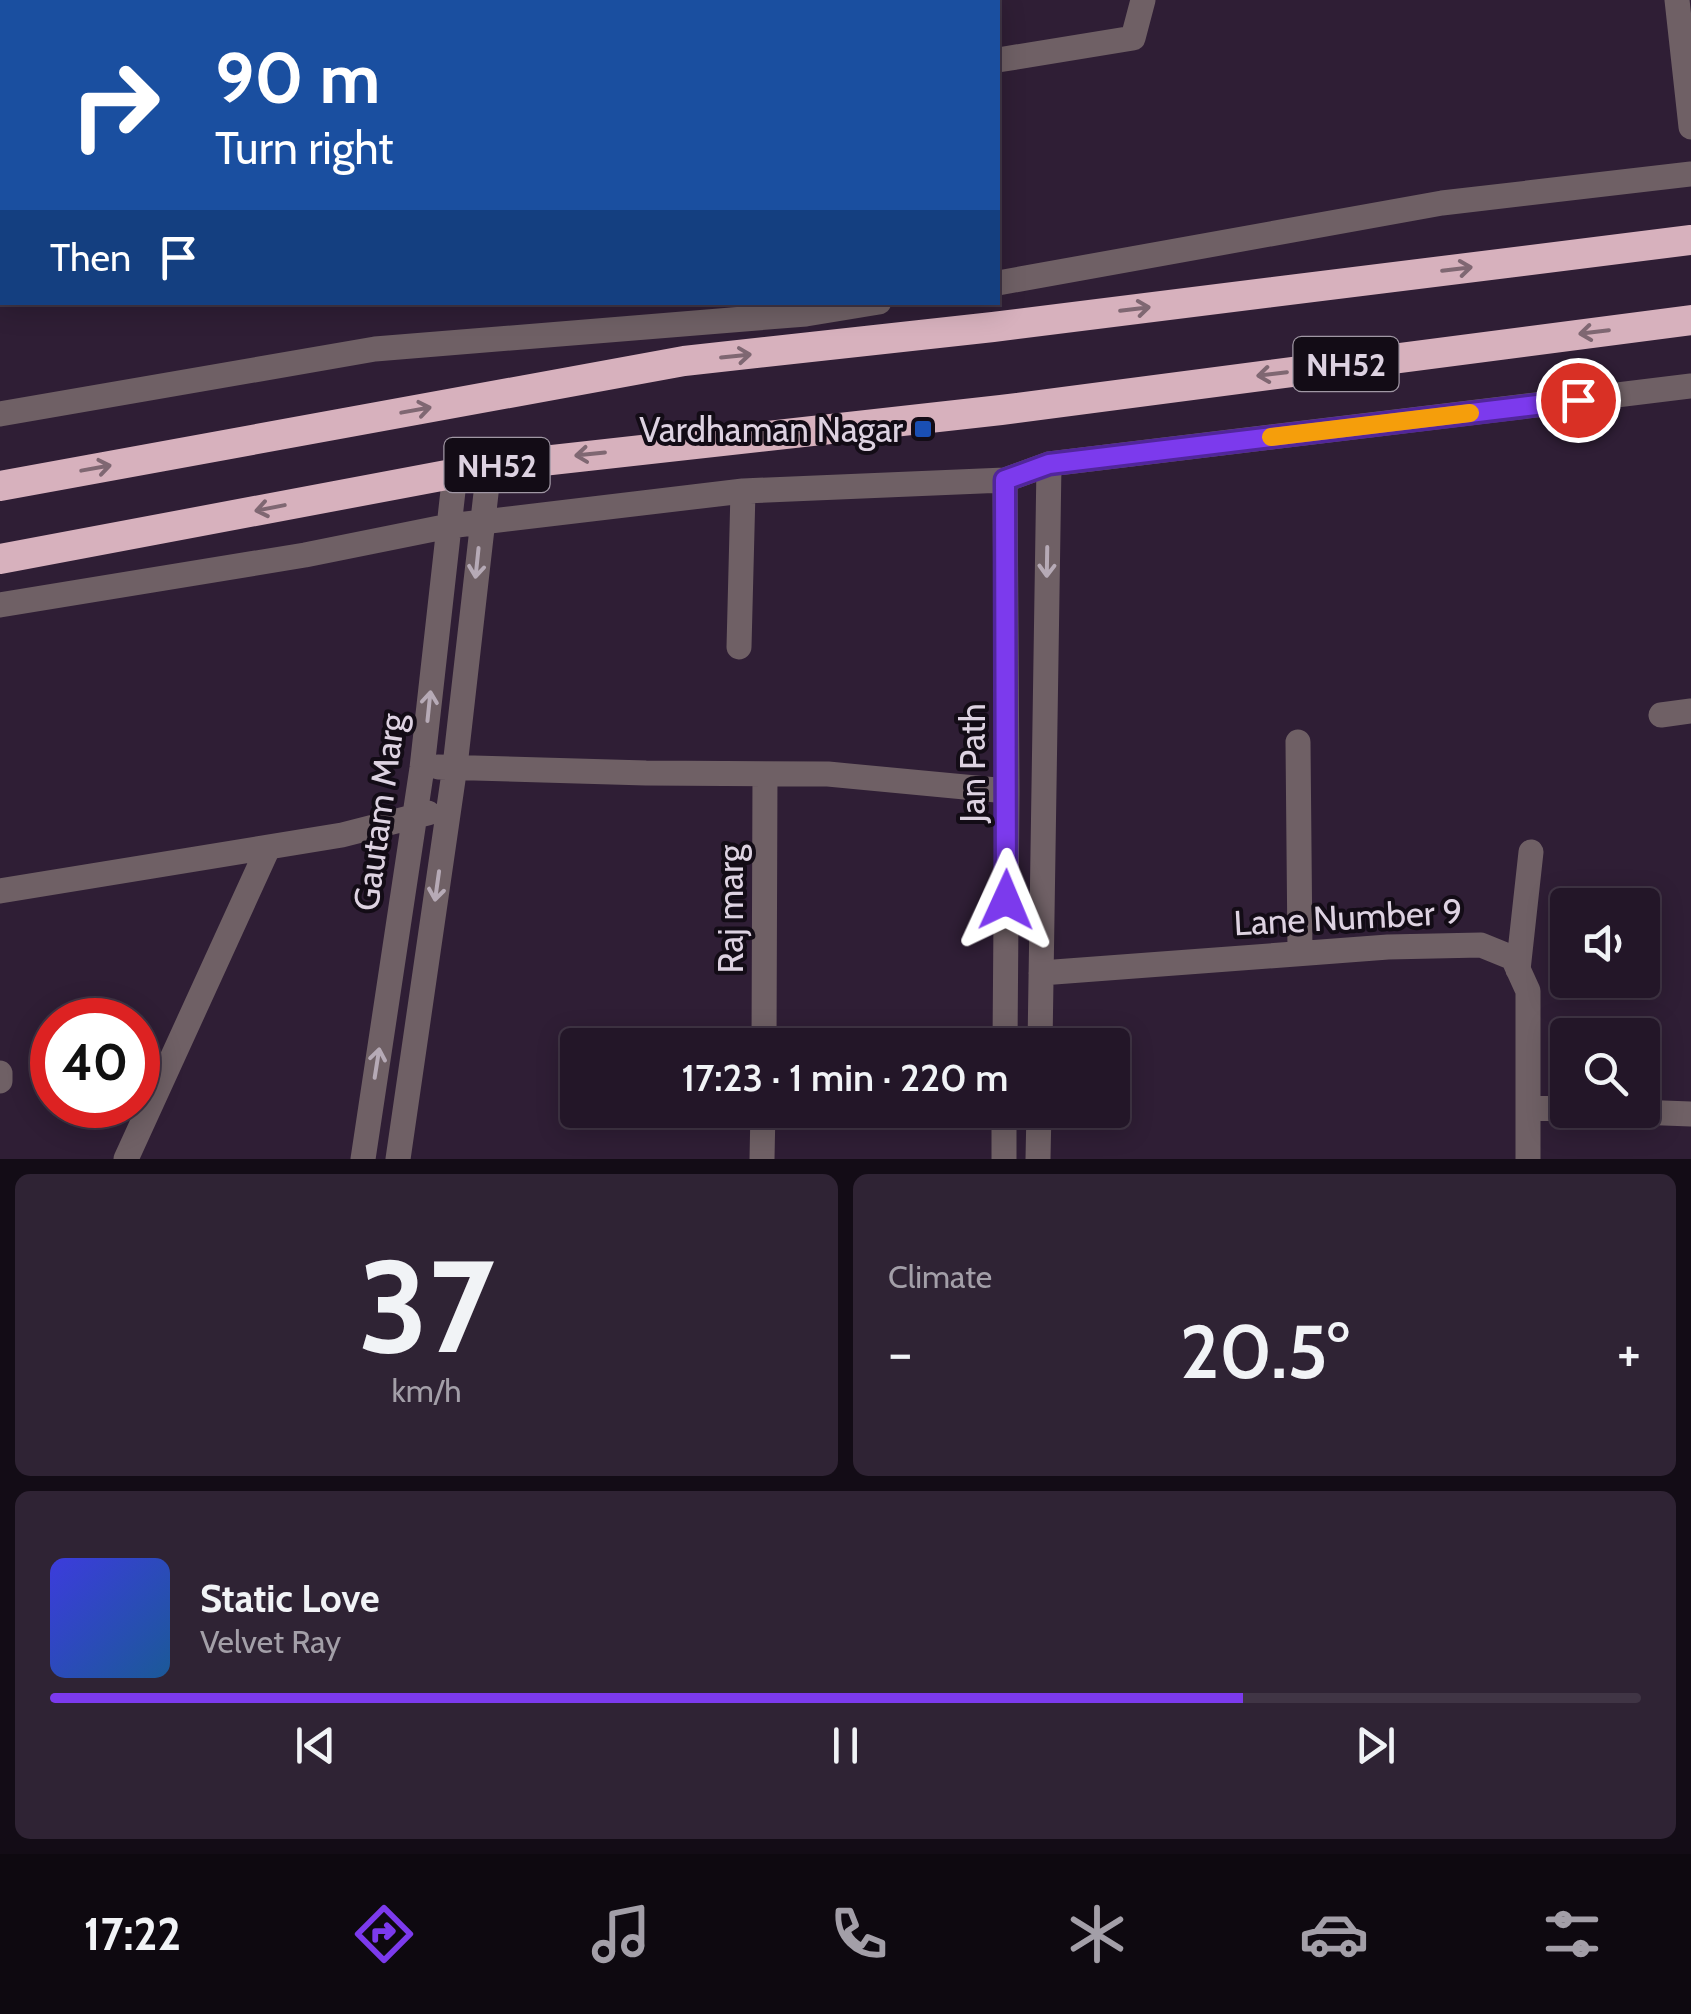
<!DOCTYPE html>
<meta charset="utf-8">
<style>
:root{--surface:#231628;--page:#2f2334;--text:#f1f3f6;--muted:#a39fa8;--line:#403545;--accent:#7c3aed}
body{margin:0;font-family:Cabin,sans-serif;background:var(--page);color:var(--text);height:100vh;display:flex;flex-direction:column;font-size:38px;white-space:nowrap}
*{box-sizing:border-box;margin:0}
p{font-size:32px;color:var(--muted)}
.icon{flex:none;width:55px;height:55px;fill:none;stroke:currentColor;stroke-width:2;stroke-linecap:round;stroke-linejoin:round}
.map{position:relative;height:1159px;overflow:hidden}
.side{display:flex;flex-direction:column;gap:15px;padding:15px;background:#130c16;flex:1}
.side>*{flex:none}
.top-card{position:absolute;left:0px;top:0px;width:1000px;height:305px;box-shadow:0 5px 25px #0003,0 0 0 2px var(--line);background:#1a4fa0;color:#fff;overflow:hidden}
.tools{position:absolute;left:1550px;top:888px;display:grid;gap:20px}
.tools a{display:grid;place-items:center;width:110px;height:110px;border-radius:10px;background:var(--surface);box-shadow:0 5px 25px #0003,0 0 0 2px var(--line);font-size:50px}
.speed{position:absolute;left:30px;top:998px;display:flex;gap:20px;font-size:50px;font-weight:700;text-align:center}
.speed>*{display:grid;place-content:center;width:130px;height:130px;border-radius:50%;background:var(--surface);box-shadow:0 5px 25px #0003,0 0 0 2px var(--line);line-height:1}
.speed .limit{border:15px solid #d22;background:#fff;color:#111}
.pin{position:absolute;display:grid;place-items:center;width:85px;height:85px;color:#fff;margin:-42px;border:5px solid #fff;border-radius:50%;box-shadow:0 2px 10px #0007}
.me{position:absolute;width:110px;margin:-55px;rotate:1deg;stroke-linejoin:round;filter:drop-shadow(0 0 8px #0008)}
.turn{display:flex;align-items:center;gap:35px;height:210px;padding:0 50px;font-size:45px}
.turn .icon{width:130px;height:130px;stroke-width:2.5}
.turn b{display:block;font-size:70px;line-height:85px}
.then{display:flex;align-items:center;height:95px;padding:0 50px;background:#0003;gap:20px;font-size:38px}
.big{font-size:75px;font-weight:600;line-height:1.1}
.side .card{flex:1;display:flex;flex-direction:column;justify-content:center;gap:15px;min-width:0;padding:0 35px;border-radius:15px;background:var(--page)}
.side .dial{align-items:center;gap:0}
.dial b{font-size:130px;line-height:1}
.song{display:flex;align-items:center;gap:30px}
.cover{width:120px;height:120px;border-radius:15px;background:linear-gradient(135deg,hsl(240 70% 55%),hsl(210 70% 35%))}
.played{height:10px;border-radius:5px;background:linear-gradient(90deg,var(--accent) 75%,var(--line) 75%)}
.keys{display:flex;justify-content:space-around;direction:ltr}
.heat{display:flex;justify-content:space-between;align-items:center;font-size:55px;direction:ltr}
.side .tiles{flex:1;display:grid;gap:15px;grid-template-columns:1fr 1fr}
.card:last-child{grid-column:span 2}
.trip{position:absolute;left:560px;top:1028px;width:570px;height:100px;border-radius:10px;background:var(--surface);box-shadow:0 5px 25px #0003,0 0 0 2px var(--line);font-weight:600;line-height:100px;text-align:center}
.tab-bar{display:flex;height:160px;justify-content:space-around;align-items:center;background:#0e0910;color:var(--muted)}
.tab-bar .icon{width:70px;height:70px}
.tab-bar .on{color:var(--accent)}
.tab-bar b{font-size:45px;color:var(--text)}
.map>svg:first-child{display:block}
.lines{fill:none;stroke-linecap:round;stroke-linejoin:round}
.minor{stroke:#6f6065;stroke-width:25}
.highway{stroke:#d7b1bd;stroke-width:30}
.oneway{stroke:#7f6772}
.oneway2{stroke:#b6aab6}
.route-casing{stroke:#51269a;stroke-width:25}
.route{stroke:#7c3aed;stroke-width:18}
.slow{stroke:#f59e0b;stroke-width:18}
.transit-dot{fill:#1a4fb4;stroke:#130c16;stroke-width:4}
.labels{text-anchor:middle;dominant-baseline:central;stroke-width:8;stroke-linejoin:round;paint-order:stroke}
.shield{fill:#130c16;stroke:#a097a4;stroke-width:2.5}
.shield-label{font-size:32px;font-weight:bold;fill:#ddd2e1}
.poi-label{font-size:35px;fill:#ddd2e1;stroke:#130c16;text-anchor:end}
.street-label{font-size:35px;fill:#ddd2e1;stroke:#130c16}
</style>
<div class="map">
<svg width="1691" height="1159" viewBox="0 0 1691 1159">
<rect width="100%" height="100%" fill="#2f1e35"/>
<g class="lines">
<!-- minor -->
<path class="minor" d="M 202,0 L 203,2
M 1677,0 L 1691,127
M 485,2 L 500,0
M 899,2 L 901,0
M 998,60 L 1133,38 L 1143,0
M 0,70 L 2,70
M 998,283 L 1442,203 L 1691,174
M 0,414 L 375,349 L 806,314 L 879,302
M 0,605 L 305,555 L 449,526 L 743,491 L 1005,480 L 1049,464 L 1691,386
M 739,647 L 743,491
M 1661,715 L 1691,711
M 1298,742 L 1300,953
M 438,767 L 646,773 L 828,774 L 1007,791
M 0,891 L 342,835 L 428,813
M 1518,970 L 1531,852
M 1041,973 L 1388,947 L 1481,945 L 1513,958 L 1528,991 L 1528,1159
M 764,1045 L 765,774
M 1005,1045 L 1007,791 L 1005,480
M 1040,1045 L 1049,464
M 0,1073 L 0,1081
M 1528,1108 L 1568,1109
M 1583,1110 L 1691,1114
M 126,1159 L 268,848
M 363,1159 L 422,768 L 455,473
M 398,1159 L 455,766 L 489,467
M 762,1159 L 763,1110
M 1004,1159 L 1004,1110
M 1038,1159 L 1039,1110"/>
<!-- highway -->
<path class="highway" d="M 0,486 L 684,361 L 993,327 L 1691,240
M 0,559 L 489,467 L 1001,410 L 1691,320"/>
</g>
<!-- one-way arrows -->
<defs><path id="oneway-shaft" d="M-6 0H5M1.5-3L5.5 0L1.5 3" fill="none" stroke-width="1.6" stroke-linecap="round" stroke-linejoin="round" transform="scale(2.5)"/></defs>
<g class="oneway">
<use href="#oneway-shaft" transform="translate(1457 269) rotate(-7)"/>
<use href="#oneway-shaft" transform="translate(1135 309) rotate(-7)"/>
<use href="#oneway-shaft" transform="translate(1594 332) rotate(173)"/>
<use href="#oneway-shaft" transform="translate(736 356) rotate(-6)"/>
<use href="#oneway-shaft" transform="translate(1272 374) rotate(173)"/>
<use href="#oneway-shaft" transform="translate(416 410) rotate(-10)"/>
<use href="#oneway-shaft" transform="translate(590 454) rotate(174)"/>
<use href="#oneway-shaft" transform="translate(96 468) rotate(-10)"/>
<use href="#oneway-shaft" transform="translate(270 508) rotate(169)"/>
</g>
<g class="oneway2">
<use href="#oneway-shaft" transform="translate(1047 562) rotate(91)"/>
<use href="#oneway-shaft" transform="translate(477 563) rotate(96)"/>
<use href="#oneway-shaft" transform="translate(429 706) rotate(-84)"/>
<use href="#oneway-shaft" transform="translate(437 886) rotate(98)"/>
<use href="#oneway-shaft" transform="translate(377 1063) rotate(-81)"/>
</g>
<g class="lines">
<defs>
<path id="route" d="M 1006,900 L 1005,480 L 1049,464 L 1578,400"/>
</defs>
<!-- route casing -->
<use href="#route" class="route-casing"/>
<!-- route -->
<use href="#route" class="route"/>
<!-- slow -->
<path class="slow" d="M 1271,437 L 1470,413"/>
</g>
<!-- markers -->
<rect class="transit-dot" x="913" y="419" width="20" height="20" rx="5"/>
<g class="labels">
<!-- shield labels -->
<g class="shield">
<rect x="1293.5" y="337" width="105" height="54" rx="8"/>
<rect x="444.5" y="438" width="105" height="54" rx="8"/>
</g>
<g class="shield-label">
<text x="1346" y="364">NH52</text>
<text x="497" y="465">NH52</text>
</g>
<!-- poi labels -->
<g class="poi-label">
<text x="903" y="429">Vardhaman Nagar</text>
</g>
<!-- street labels -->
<g class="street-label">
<text transform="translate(972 763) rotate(-90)">Jan Path</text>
<text transform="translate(379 812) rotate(-82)">Gautam Marg</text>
<text transform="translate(730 909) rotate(-90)">Raj marg</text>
<text transform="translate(1348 917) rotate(-3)">Lane Number 9</text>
</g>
</g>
</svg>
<div class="tools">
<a><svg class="icon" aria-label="sound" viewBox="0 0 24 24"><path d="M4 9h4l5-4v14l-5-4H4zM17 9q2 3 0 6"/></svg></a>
<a><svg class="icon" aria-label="search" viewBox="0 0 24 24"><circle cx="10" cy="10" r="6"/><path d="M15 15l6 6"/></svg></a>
</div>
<div class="speed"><div class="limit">40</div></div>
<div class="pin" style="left:1578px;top:400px;background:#d93025"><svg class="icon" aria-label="arrive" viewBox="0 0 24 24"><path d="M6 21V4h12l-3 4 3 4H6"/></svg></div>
<svg class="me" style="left:1006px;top:900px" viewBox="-20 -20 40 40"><path d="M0-17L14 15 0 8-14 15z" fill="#7c3aed" stroke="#fff" stroke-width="4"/></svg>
<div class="trip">17:23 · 1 min · 220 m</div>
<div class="top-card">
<div class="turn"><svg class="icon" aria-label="right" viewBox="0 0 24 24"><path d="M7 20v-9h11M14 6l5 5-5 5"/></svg><div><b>90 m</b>Turn right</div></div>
<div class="then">Then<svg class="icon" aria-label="arrive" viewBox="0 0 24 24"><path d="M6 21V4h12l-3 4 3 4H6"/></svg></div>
</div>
</div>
<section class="side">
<div class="tiles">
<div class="card dial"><b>37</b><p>km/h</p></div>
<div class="card"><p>Climate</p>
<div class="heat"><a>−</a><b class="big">20.5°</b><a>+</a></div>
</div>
<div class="card">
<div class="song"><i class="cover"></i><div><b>Static Love</b><p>Velvet Ray</p></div></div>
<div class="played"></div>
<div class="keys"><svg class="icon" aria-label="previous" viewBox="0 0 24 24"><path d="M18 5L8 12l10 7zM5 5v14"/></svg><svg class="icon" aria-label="pause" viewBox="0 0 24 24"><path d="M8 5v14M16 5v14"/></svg><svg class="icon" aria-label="next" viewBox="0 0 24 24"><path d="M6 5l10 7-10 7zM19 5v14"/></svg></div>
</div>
</div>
</section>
<nav class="tab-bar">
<b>17:22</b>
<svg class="icon on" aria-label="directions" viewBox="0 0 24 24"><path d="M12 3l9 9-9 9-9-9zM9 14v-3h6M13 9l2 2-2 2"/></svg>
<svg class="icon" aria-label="music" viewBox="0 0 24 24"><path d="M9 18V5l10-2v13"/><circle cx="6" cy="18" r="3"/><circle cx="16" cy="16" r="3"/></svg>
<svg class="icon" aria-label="phone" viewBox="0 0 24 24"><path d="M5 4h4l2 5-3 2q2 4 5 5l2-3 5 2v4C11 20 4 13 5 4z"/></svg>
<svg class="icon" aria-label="climate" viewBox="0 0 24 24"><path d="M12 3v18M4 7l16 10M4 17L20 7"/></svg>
<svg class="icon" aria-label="car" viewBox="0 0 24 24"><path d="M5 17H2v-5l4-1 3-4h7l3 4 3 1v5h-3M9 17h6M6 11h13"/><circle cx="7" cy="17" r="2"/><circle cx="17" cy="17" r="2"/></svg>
<svg class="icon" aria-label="filters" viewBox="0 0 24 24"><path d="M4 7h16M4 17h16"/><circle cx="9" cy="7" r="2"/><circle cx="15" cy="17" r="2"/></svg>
</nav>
